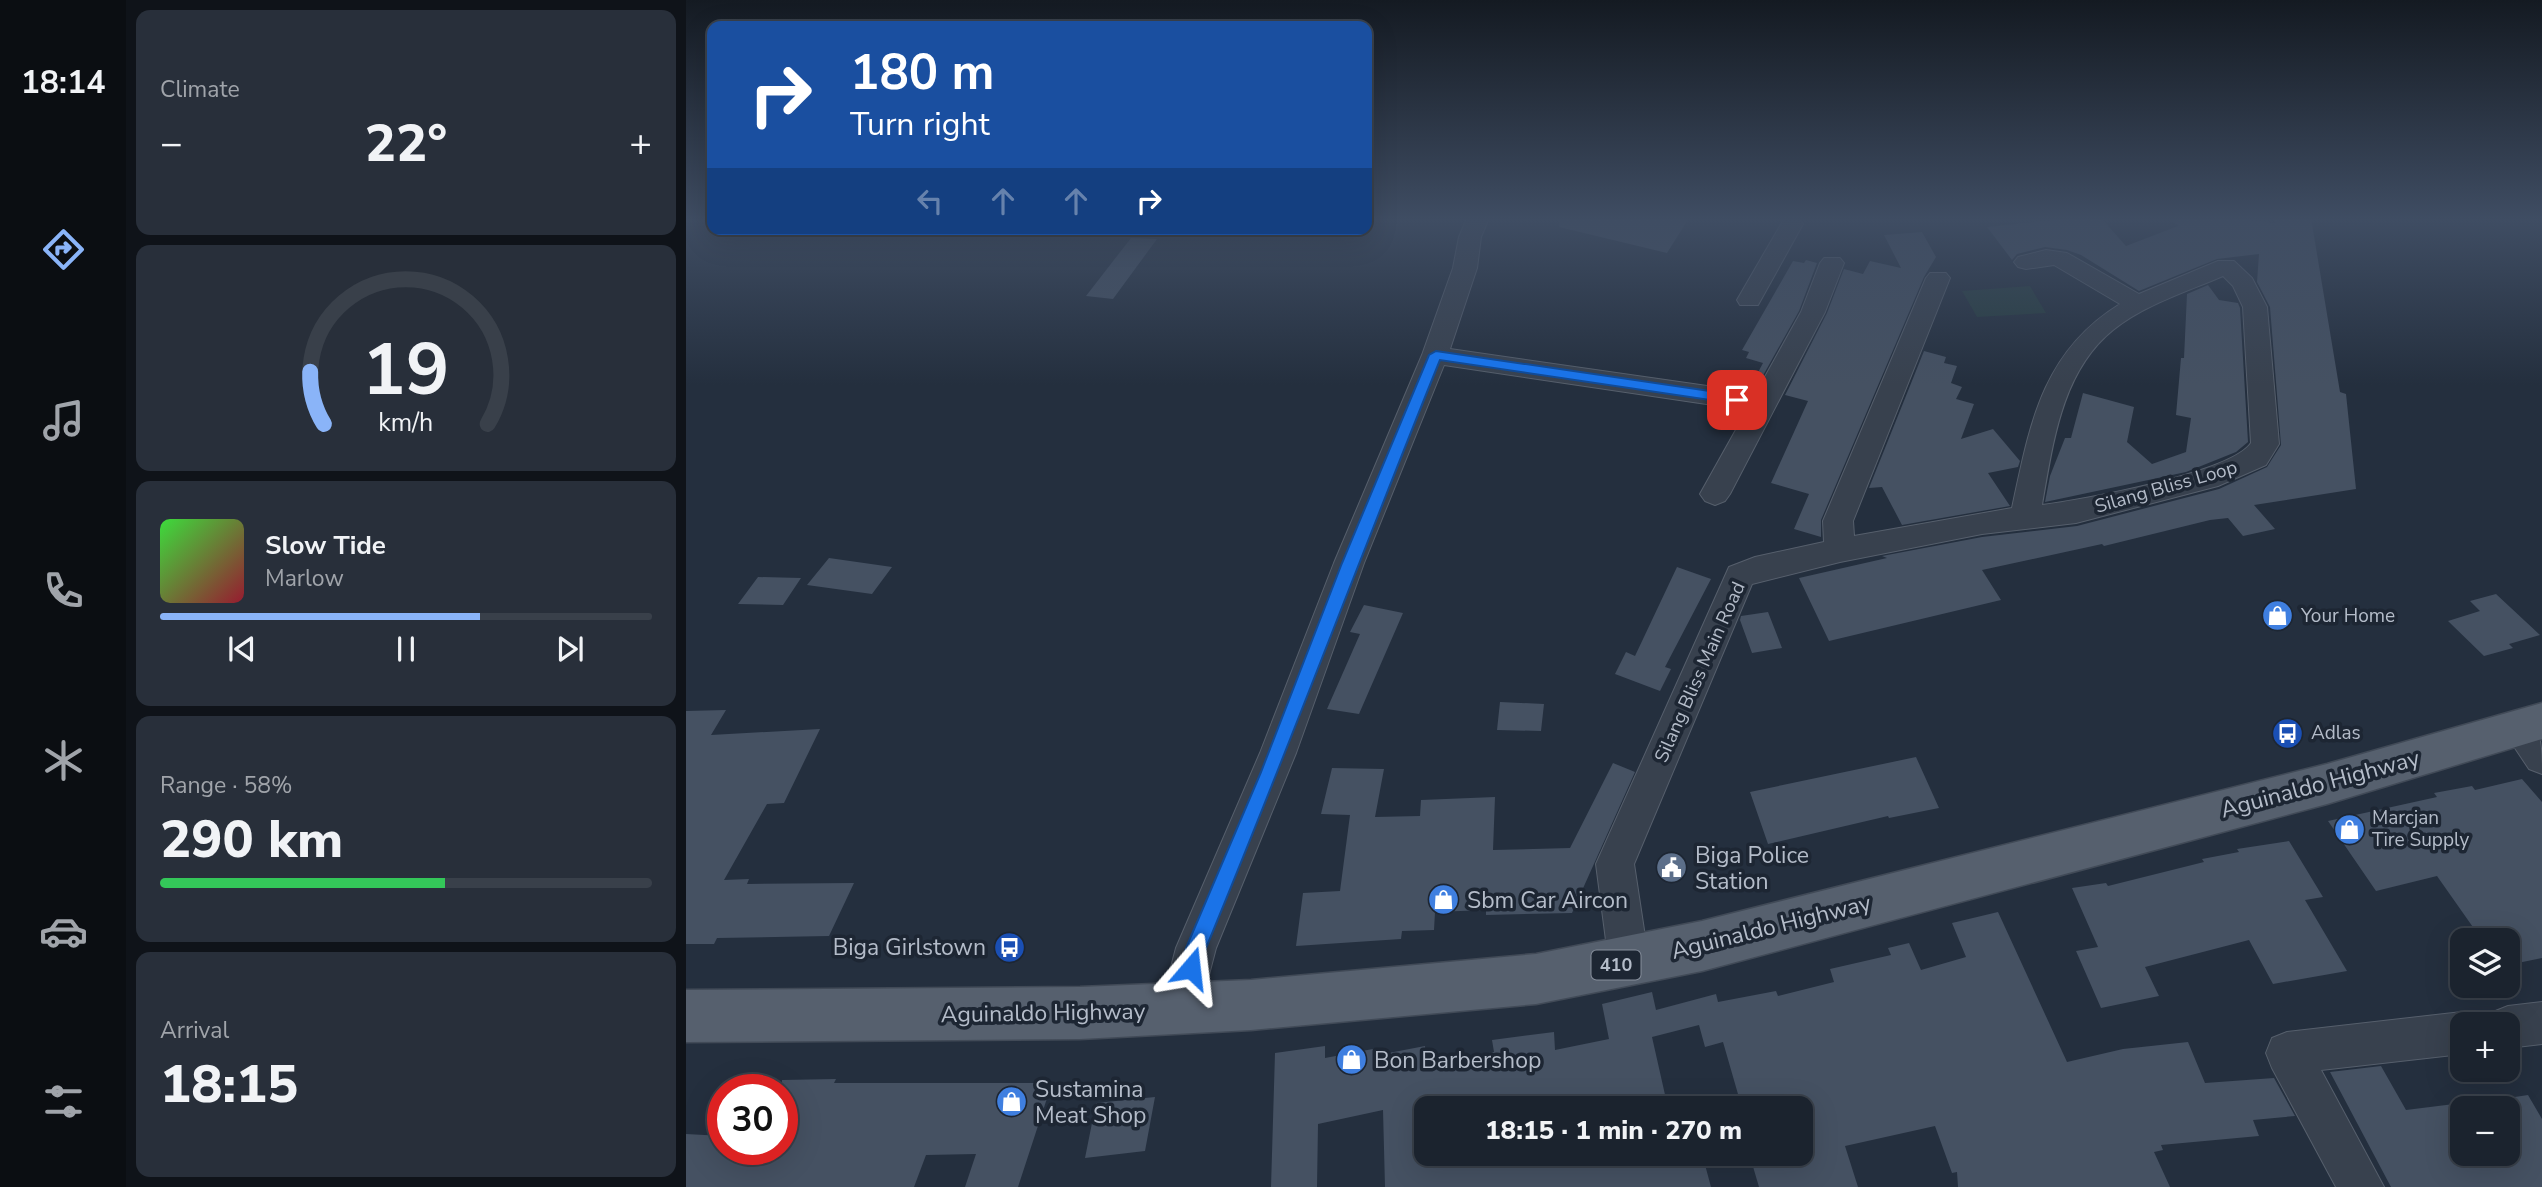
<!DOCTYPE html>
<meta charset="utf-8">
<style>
:root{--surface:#1b232e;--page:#282f3a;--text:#f1f3f6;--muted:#a0a4aa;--line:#39404a;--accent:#8ab4f8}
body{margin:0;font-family:"Nunito Sans",sans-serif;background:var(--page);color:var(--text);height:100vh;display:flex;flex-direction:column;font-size:26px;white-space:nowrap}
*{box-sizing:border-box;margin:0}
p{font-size:23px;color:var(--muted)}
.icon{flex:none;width:38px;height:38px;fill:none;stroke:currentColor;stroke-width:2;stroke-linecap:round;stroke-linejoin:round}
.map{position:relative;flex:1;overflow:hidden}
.drawer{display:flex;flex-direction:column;gap:10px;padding:10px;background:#0f1319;width:560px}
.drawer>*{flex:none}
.guide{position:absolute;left:21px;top:21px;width:665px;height:214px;border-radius:14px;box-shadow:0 7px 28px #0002,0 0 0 2px var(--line);background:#1a4fa0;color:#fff;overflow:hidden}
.fabs{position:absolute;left:1764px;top:928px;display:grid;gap:14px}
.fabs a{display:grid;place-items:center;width:70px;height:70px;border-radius:14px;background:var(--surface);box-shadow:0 7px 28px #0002,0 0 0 2px var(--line);font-size:35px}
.speed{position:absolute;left:21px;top:1074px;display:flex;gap:14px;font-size:35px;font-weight:700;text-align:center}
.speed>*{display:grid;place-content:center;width:91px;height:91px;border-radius:50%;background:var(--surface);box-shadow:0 7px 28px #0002,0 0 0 2px var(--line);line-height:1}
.speed .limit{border:10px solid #d22;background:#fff;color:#111}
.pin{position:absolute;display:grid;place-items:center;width:60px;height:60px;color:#fff;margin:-30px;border-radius:14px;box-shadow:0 4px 10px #0006}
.me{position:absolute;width:77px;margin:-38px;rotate:17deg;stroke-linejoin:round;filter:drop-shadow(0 0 5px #0008)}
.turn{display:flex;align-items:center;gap:24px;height:147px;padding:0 28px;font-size:32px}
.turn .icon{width:91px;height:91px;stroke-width:2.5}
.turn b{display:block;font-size:49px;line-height:60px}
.lanes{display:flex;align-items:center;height:66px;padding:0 28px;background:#0003;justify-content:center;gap:35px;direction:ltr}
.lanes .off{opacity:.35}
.big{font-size:52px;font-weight:800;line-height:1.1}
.drawer .widget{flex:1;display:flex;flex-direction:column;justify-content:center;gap:10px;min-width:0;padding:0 24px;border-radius:14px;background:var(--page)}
.drawer .dial{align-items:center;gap:0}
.dial svg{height:182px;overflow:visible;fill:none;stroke:var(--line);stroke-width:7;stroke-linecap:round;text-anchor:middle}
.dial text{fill:var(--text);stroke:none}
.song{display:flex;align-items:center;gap:21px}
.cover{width:84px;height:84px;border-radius:10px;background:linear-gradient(135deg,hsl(120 70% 55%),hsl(350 70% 35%))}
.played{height:7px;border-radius:4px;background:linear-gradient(90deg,var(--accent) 65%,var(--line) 65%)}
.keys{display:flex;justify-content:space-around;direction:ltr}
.heat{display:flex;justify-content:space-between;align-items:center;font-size:38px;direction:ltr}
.charge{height:10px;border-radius:5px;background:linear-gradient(90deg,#34c759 58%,var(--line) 0)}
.trip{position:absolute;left:728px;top:1096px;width:399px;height:70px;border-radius:14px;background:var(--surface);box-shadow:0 7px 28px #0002,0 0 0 2px var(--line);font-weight:800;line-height:70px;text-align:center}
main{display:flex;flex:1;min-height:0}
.tabs{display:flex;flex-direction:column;width:126px;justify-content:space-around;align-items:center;background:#0b0e12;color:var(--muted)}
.tabs .icon{width:49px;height:49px}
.tabs .current{color:var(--accent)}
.tabs b{font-size:32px;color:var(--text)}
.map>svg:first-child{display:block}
.green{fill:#263c3f}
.building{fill:#455162}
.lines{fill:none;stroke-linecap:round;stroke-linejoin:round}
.minor-casing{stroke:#565f6c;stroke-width:2}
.major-casing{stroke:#414a57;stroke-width:3}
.minor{fill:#38414e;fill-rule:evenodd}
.major{fill:#56606e;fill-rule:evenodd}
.route{fill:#1a73e8;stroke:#114b97;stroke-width:2}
.labels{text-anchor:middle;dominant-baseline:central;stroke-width:7;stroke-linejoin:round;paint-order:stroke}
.shield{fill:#1d2633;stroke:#878f9c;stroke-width:2}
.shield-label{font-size:18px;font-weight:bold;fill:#b4bcc9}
.street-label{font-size:19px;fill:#b4bcc9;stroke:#1d2633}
.poi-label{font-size:19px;fill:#b4bcc9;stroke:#1d2633;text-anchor:start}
.near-street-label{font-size:23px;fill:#b4bcc9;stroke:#1d2633}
.near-poi-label{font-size:23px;fill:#b4bcc9;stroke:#1d2633;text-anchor:start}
</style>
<main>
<nav class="tabs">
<b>18:14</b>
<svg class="icon current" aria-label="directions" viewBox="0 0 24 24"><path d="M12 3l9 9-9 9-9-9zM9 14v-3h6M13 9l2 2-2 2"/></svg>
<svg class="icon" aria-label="music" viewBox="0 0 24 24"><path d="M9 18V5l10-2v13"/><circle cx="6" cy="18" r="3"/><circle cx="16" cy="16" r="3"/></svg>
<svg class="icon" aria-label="phone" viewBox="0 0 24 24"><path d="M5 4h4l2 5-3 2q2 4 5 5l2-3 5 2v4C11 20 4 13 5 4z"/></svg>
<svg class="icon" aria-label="climate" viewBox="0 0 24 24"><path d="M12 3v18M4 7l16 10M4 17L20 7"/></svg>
<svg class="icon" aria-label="car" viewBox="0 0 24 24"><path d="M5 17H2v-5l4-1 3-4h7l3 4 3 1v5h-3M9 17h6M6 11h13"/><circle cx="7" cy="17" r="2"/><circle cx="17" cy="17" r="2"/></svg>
<svg class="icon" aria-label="filters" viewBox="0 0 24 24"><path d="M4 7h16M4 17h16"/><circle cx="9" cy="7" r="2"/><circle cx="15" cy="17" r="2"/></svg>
</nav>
<section class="drawer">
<div class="widget"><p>Climate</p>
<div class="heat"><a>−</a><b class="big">22°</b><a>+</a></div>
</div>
<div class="widget dial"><svg viewBox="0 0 100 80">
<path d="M14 69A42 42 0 1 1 86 69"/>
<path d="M14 69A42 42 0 0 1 8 46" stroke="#8ab4f8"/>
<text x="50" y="56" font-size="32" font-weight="700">19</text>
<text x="50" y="72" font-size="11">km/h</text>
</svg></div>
<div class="widget">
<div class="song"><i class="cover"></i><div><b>Slow Tide</b><p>Marlow</p></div></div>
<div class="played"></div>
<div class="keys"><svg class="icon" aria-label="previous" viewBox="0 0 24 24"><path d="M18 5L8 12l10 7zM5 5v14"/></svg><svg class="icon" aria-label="pause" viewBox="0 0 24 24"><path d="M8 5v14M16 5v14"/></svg><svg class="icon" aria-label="next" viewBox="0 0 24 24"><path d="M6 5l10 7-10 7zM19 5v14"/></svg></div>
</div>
<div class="widget"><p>Range · 58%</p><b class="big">290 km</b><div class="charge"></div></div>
<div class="widget"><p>Arrival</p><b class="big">18:15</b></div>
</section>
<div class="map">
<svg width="1856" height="1187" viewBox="0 0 1856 1187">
<rect width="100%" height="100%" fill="#242f3e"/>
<!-- green -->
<path class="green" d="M 1344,286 L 1360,313 L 1291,317 L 1276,291 Z"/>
<!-- building -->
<path class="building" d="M 874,218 L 1003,218 L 981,253 L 873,227 Z
M 1387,218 L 1416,219 L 1440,246 L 1492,226 L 1483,218 L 1547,218 L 1589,223 L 1589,218 L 1625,218 L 1654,392 L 1660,394 L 1670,489 L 1568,505 L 1589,529 L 1557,536 L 1542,518 L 1524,520 L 1418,546 L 1416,544 L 1296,570 L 1315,600 L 1143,641 L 1113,578 L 1201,558 L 1196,556 L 1296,537 L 1391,526 L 1533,489 L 1581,467 L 1595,445 L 1584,307 L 1571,282 L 1573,254 L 1531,259 L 1453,291 L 1395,255 L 1381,250 L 1359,247 L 1331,254 L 1326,260 L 1301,227 Z
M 1236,232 L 1250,257 L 1238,277 L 1135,520 L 1135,537 L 1108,529 L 1123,494 L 1085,483 L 1122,401 L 1099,395 L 1141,313 L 1158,269 L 1177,274 L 1184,261 L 1215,268 L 1198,235 Z
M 445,238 L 471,239 L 427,299 L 400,296 Z
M 1120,260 L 1131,263 L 1113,311 L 1074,381 L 1068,380 L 1077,363 L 1060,358 L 1063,352 L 1056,350 L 1107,261 L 1118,263 Z
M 1522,285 L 1533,300 L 1552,303 L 1554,308 L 1562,442 L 1550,452 L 1500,472 L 1359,502 L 1364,476 L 1379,438 L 1385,438 L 1397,393 L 1448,407 L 1441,442 L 1466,464 L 1500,452 L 1505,418 L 1490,415 L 1495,358 L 1498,358 L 1501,294 Z
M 1238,351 L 1260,357 L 1258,363 L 1271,366 L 1265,383 L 1276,387 L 1270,399 L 1288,404 L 1275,439 L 1307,429 L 1334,461 L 1332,467 L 1302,473 L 1324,506 L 1216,525 L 1196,487 L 1183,488 Z
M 143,558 L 206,567 L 186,594 L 121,585 Z
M 991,567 L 1025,579 L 979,667 L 985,669 L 974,691 L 929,674 L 940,652 L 949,656 Z
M 72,577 L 115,578 L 97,605 L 52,604 Z
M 1810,594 L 1854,635 L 1823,644 L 1827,648 L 1798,656 L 1762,621 L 1794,611 L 1784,601 Z
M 678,605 L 717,613 L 673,714 L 641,709 L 674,634 L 664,632 Z
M 1082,612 L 1096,648 L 1066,653 L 1054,620 L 1055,616 Z
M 814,702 L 858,704 L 855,731 L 811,730 Z
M 40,710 L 25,735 L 134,729 L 98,803 L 81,804 L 38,880 L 63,879 L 61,884 L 168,883 L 143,936 L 31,938 L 28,944 L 0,944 L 0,711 Z
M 1230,757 L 1253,808 L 1203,818 L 1202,816 L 1082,844 L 1064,792 Z
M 927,763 L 949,772 L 886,913 L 800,915 L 800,910 L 749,912 L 748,930 L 716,931 L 715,939 L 610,946 L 617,893 L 654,891 L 664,815 L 635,814 L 646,768 L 698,769 L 689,817 L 734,816 L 735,800 L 809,797 L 807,850 L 884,848 Z
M 1836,779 L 1856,802 L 1856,958 L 1822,965 L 1822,940 L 1796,940 L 1751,876 L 1690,891 L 1642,821 L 1751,797 L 1748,793 L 1786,786 L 1789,790 Z
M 1603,841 L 1637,897 L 1619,900 L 1661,971 L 1587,984 L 1563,940 L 1459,967 L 1473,996 L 1415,1008 L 1390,951 L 1412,947 L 1386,888 L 1420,883 L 1422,886 L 1518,862 L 1516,859 L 1553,852 L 1551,849 Z
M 1312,912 L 1381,1062 L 1437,1049 L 1502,1042 L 1519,1083 L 1588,1078 L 1609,1116 L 1567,1120 L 1573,1136 L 1475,1145 L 1477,1150 L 1468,1152 L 1484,1187 L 1272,1187 L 1271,1172 L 1266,1173 L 1249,1126 L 1159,1146 L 1172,1187 L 1073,1187 L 1063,1153 L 1115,1153 L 1115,1108 L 1056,1108 L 1037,1042 L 1019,1047 L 1013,1025 L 966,1037 L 982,1108 L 740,1108 L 740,1153 L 1007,1153 L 1010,1163 L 1018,1161 L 1025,1187 L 699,1187 L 697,1110 L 632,1124 L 631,1187 L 585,1187 L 589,1053 L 639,1046 L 639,1058 L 692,1048 L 692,1055 L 739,1046 L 740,1063 L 808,1052 L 806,1040 L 868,1032 L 869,1050 L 923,1039 L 916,1004 L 966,992 L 970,1010 L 1030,994 L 1032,1002 L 1090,991 L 1092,996 L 1148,982 L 1144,969 L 1205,955 L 1202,948 L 1223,943 L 1235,970 L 1280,957 L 1266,923 Z
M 1695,1066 L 1720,1110 L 1776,1103 L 1776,1153 L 1822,1153 L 1822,1098 L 1842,1095 L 1856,1119 L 1856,1187 L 1705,1187 L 1644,1072 Z
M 150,1079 L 148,1083 L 366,1083 L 332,1187 L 279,1187 L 290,1154 L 240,1155 L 228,1187 L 0,1187 L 0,1134 L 37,1136 L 37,1150 L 96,1150 L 96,1080 Z
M 469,1097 L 459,1151 L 399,1158 L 410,1103 Z"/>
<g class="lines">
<defs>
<path id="minor" d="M 781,218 L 803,218 L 795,237 L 791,268 L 764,349 L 1070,393 L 1115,312 L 1134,263 L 1138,258 L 1154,258 L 1158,263 L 1139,312 L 1044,494 L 1039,501 L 1029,505 L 1019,501 L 1014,494 L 1061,410 L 758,365 L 678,563 L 610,753 L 530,948 L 510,1024 L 495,1030 L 480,1024 L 474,1009 L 490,948 L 574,753 L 648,563 L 736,355 L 767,268 L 773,237 Z
M 1098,219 L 1111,218 L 1117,224 L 1072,305 L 1054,305 L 1051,300 Z
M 1360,250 L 1381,253 L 1453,294 L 1532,261 L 1548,261 L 1566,278 L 1581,307 L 1593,444 L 1580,465 L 1532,486 L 1390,523 L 1296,534 L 1154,562 L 1066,584 L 948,864 L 963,963 L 957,977 L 943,983 L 929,977 L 923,963 L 910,864 L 1043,567 L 1069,557 L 1138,542 L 1137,521 L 1240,278 L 1244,273 L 1260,273 L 1264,278 L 1167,521 L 1168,536 L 1326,508 C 1344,424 1356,352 1434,304 L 1368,265 L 1340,269 L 1332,267 L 1328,262 L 1332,257 ZM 1537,276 L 1547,286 L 1557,307 L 1565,443 C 1545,473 1395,500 1356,505 C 1367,444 1375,372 1427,330 C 1458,305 1500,292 1537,276 Z
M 1832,712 C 1856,722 1856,747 1856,774 L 1843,769 L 1815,727 L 1820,716 Z
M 1856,1002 L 1856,1044 L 1822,1048 L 1822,1024 L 1802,1024 L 1807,1012 L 1822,1006 Z
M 1776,1012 L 1791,1018 L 1793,1024 L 1776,1024 L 1776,1054 L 1635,1070 L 1698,1187 L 1650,1187 L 1586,1068 L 1580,1053 L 1586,1038 L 1601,1032 Z"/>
<path id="major" d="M 1856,703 L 1856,739 L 1641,804 L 1016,971 L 850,1004 L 565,1030 L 394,1039 L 0,1042 L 0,990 L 394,987 L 565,980 L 850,954 L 1016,921 L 1641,764 Z"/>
</defs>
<!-- minor casing -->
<use href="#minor" class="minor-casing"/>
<!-- major casing -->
<use href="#major" class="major-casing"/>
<!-- minor -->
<use href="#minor" class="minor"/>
<!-- major -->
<use href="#major" class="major"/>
</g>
<!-- sky -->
<linearGradient id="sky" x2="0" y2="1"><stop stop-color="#141a22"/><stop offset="0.57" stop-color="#3f4d63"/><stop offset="1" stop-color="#3f4d63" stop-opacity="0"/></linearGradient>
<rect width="1856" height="385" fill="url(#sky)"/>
<!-- route -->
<path class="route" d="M 750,351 L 1051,395 L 1057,400 L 1051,404 L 754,360 C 675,555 601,753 520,948 L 512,975 L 505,978 L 498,975 L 495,968 L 500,948 L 575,772 L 656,563 L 743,355 Z"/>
<!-- icons -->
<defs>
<symbol id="shop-disc" viewBox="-11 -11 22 22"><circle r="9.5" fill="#3f7fe0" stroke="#1d2633"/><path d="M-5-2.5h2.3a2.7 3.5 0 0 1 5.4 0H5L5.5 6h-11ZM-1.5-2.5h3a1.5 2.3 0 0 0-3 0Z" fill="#fff"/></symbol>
<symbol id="bus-disc" viewBox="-11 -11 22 22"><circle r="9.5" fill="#1a4fb4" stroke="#1d2633"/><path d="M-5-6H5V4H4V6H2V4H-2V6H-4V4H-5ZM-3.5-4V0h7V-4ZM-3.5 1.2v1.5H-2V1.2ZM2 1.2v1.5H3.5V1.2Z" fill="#fff"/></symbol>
<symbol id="civic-disc" viewBox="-11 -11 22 22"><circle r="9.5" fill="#5c6f8a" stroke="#1d2633"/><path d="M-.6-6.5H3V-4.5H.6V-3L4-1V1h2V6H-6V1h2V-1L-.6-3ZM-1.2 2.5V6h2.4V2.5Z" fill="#fff"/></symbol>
</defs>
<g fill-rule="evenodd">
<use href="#shop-disc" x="1574" y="598" width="35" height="35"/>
<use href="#bus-disc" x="1584" y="716" width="35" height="35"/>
<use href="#shop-disc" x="1646" y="812" width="35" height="35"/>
<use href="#civic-disc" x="968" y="850" width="35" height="35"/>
<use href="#shop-disc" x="740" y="882" width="35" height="35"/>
<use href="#bus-disc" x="306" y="930" width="35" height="35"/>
<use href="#shop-disc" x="648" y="1042" width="35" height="35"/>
<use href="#shop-disc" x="308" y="1084" width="35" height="35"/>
</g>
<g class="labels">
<!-- shield labels -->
<rect class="shield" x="905.5" y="950.5" width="49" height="29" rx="5"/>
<g class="shield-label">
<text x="930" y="965">410</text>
</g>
<!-- street labels -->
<g class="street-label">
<text transform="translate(1480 487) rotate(-16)">Silang Bliss Loop</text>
<text transform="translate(1014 672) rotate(-66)">Silang Bliss Main Road</text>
</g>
<!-- poi labels -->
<g class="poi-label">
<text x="1615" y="616">Your Home</text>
<text x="1625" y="733">Adlas</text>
<text x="1686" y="818">Marcjan<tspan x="1686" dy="22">Tire Supply</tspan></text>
</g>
<!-- near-street labels -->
<g class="near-street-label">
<text transform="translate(1634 784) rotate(-15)">Aguinaldo Highway</text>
<text transform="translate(1085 927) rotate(-14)">Aguinaldo Highway</text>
<text transform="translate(357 1013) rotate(-1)">Aguinaldo Highway</text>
</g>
<!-- near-poi labels -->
<g class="near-poi-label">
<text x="1009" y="855">Biga Police<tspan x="1009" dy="26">Station</tspan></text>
<text x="781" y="900">Sbm Car Aircon</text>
<text x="300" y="947" text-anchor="end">Biga Girlstown</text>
<text x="688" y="1060">Bon Barbershop</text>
<text x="349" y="1089">Sustamina<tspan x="349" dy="26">Meat Shop</tspan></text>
</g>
</g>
</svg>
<div class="fabs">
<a><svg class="icon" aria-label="layers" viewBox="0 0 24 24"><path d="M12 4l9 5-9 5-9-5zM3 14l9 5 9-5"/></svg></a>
<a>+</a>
<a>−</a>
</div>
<div class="speed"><div class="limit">30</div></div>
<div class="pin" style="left:1051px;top:400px;background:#d93025"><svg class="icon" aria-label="arrive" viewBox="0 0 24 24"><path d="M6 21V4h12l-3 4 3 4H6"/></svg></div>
<svg class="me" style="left:505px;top:968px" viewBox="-20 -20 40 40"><path d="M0-17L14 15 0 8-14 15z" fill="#1a73e8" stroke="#fff" stroke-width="4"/></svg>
<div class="trip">18:15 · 1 min · 270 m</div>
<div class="guide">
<div class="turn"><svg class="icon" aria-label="right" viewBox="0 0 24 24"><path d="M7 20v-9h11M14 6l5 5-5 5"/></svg><div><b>180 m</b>Turn right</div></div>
<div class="lanes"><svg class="icon off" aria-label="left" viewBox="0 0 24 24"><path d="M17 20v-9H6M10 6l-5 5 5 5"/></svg><svg class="icon off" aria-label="ahead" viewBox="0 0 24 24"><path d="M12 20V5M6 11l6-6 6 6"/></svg><svg class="icon off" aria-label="ahead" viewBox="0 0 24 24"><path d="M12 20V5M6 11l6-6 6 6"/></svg><svg class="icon" aria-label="right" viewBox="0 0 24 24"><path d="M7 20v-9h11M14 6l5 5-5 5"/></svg></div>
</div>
</div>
</main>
